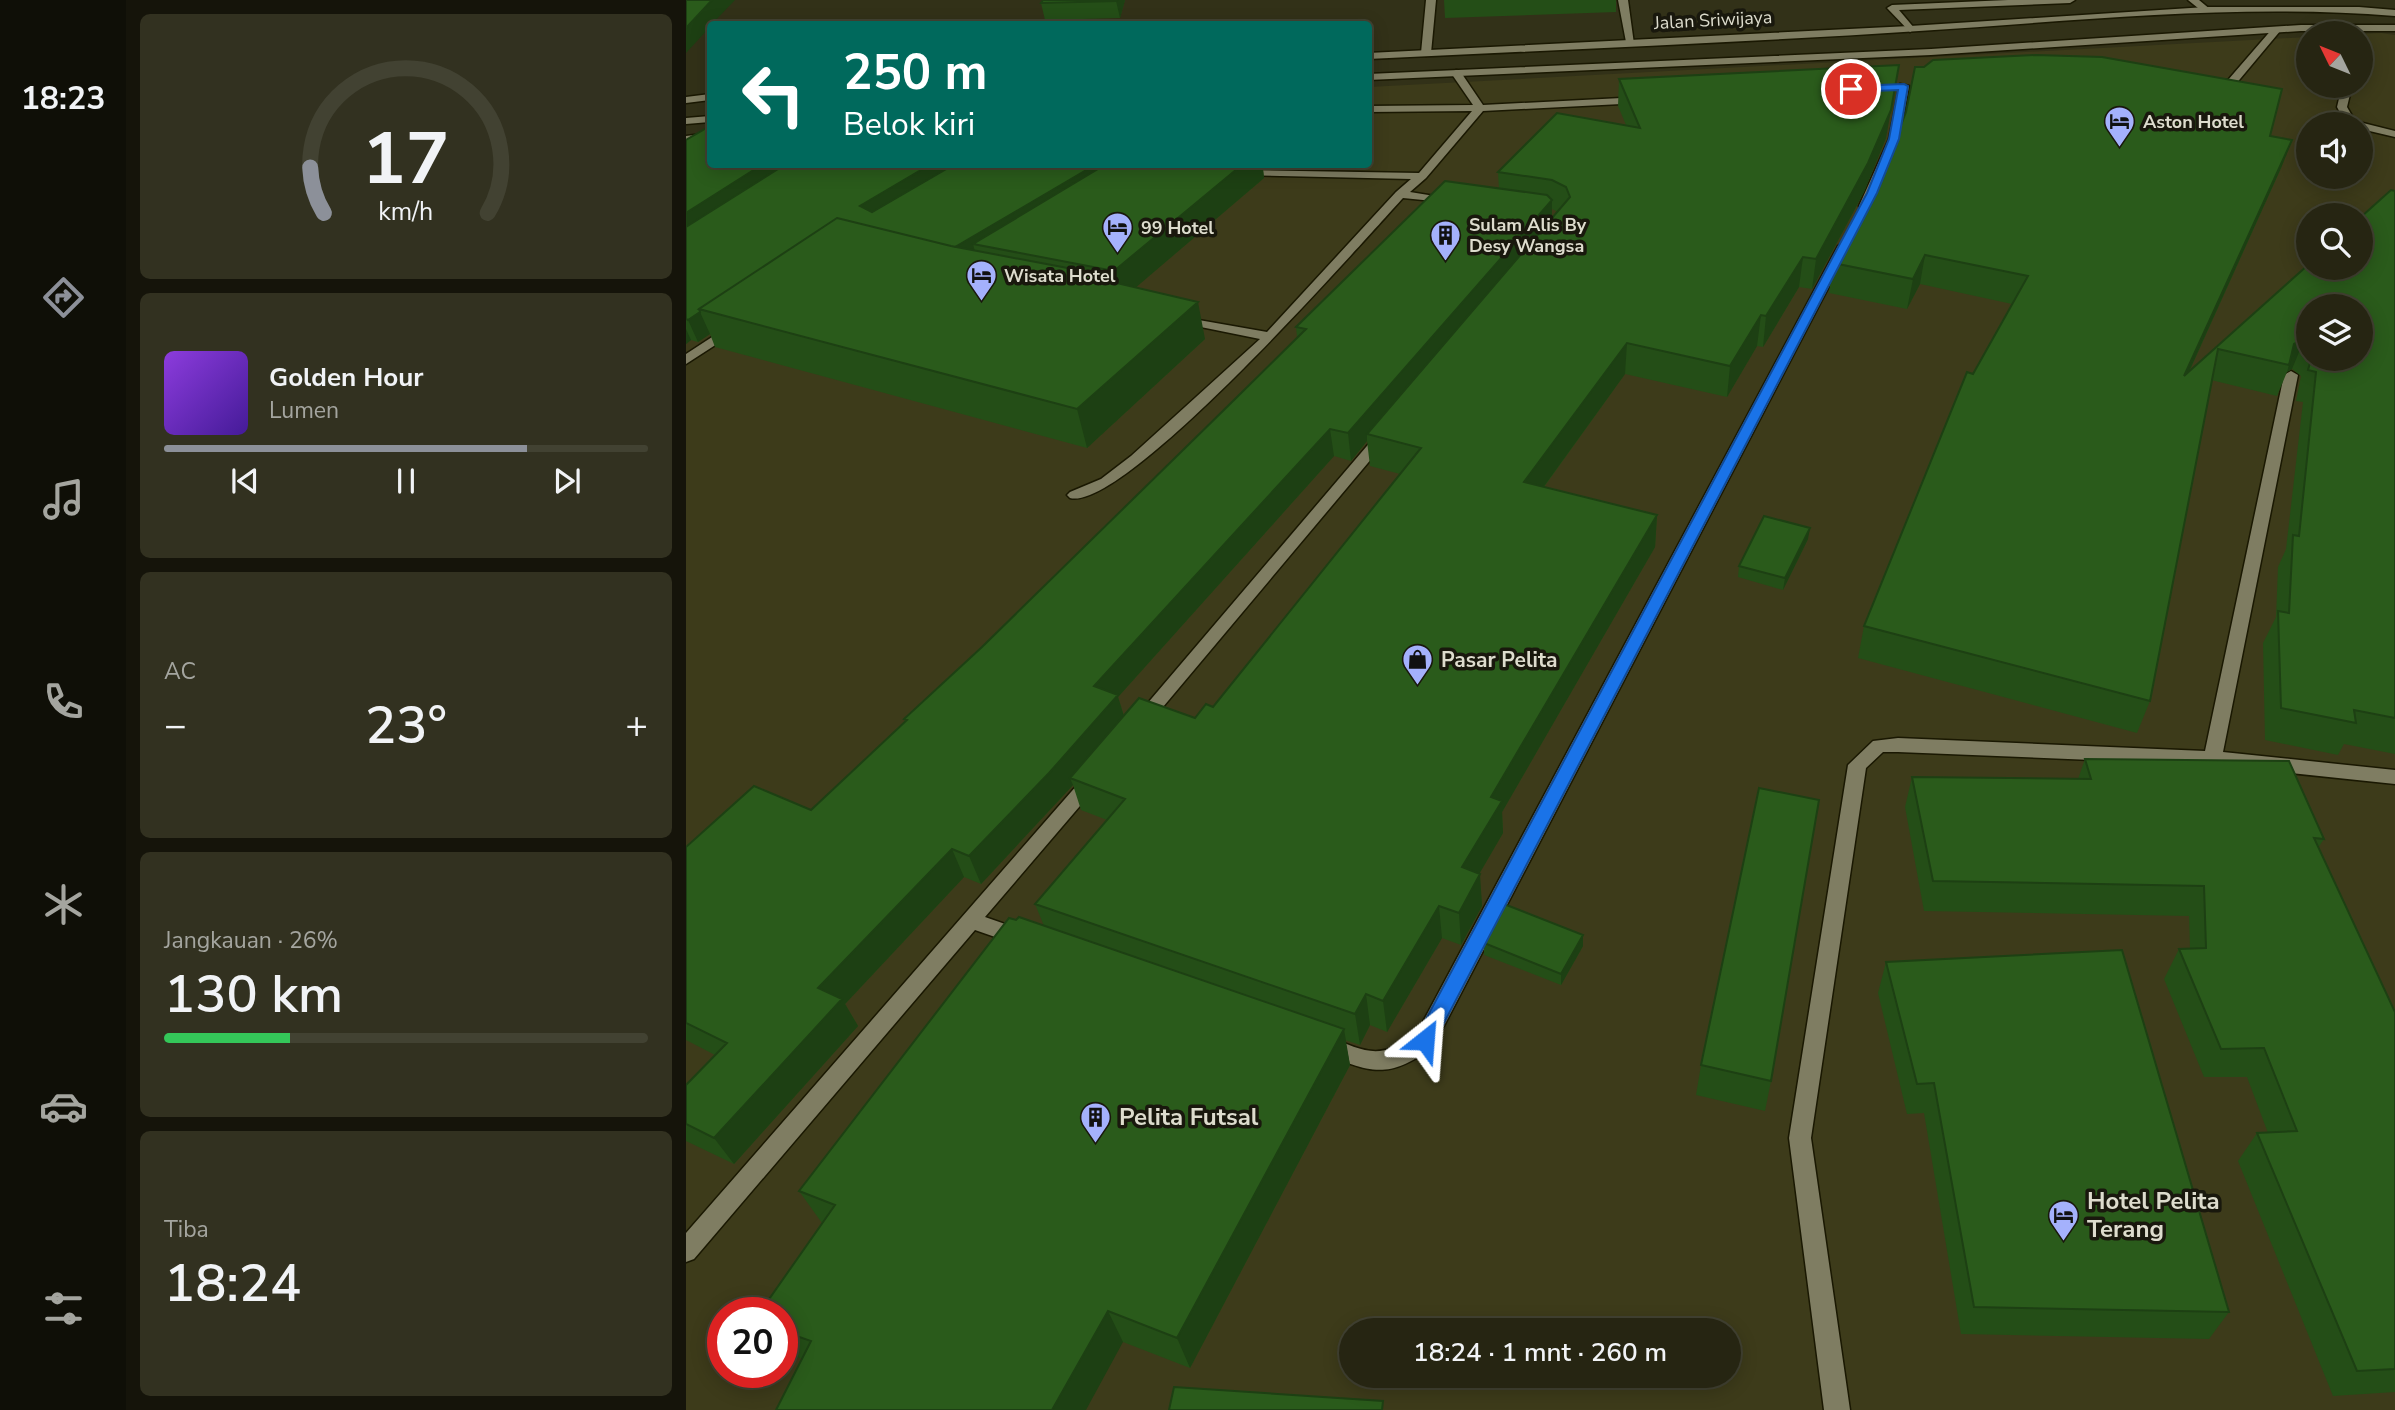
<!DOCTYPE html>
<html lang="id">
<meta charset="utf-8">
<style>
:root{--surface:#262512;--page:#323120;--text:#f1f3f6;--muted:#a4a59f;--line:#424232;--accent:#8c9099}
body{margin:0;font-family:"Nunito Sans",sans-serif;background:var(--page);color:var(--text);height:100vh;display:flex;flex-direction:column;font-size:26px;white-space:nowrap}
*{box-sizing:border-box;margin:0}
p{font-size:23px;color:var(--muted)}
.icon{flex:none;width:38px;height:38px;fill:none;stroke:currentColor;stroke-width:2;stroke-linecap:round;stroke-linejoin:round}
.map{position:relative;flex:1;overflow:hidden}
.details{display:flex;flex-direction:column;gap:14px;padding:14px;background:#15140a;width:560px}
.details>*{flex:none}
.guide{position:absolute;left:21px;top:21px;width:665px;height:147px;border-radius:7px;box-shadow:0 4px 18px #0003,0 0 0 2px var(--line);background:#00695c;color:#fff;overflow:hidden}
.needle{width:46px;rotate:313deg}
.buttons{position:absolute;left:1610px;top:21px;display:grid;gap:14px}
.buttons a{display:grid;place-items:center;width:77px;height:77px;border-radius:50%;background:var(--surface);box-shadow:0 4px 18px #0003,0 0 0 2px var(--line);font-size:35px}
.speed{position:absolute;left:21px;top:1297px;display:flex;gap:14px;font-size:35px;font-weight:700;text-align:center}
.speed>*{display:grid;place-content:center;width:91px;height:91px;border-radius:50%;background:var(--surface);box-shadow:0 4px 18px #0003,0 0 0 2px var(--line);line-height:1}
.speed .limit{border:10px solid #d22;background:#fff;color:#111}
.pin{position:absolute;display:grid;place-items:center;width:60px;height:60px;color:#fff;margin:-30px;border:4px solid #fff;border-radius:50%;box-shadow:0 2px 7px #0007}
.me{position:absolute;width:77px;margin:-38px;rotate:28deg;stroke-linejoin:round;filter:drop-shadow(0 0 5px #0008)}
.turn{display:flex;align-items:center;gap:24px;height:147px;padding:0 21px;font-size:32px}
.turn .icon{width:91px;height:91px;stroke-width:2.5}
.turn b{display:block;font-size:49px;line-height:60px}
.big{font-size:52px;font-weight:600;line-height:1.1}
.details .card{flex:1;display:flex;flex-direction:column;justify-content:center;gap:10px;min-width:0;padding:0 24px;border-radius:10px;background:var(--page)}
.details .dial{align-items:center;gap:0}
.dial svg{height:182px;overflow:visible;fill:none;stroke:var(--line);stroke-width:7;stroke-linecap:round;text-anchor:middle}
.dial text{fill:var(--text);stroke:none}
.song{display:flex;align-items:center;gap:21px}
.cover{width:84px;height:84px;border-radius:10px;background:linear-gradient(135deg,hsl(270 70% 55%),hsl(260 70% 35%))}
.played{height:7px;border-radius:4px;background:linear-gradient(90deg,var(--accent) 75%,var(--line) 75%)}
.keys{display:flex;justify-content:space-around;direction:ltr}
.heat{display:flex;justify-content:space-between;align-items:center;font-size:38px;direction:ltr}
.charge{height:10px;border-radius:5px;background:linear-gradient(90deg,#34c759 26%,var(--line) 0)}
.trip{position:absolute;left:653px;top:1318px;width:402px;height:70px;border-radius:35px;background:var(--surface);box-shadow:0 4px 18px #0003,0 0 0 2px var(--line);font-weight:600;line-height:70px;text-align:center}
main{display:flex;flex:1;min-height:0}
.tabs{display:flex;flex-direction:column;width:126px;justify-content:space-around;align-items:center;background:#0f0f07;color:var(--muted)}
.tabs .icon{width:49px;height:49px}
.tabs .on{color:var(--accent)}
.tabs b{font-size:32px;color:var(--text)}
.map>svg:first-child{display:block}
.built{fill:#3d3b1a;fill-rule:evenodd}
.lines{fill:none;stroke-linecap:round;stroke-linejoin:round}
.service-casing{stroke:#1a1802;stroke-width:3}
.minor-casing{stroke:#1a1802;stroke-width:3}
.secondary-casing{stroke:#1a1802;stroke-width:3}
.service{fill:#7f7d62;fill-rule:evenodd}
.minor{fill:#7f7d62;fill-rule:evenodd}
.secondary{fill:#7f7d62;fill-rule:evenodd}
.wall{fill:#244e17;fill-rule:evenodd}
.shaded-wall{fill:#1d4013}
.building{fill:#2a5b1b;stroke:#1d4013;stroke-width:2}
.route{fill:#1a73e8;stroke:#114b97;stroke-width:2}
.labels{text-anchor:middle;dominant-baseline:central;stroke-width:7;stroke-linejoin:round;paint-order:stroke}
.far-street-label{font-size:18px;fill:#dddccd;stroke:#19180d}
.far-poi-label{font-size:18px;font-weight:bold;fill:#dddccd;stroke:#19180d;text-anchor:start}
.poi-label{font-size:21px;font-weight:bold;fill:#dddccd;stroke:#19180d;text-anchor:start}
.near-poi-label{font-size:24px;font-weight:bold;fill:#dddccd;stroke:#19180d;text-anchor:start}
</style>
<main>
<nav class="tabs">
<b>18:23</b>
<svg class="icon on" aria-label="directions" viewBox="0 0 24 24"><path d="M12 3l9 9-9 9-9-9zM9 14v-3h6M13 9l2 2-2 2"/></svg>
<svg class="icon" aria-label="music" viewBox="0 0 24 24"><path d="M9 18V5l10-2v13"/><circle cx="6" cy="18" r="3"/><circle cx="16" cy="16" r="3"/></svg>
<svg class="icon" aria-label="phone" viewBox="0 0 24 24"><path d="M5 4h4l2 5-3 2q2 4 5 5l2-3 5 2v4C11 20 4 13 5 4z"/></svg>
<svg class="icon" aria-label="climate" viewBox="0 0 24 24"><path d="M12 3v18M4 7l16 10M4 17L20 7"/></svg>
<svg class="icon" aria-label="car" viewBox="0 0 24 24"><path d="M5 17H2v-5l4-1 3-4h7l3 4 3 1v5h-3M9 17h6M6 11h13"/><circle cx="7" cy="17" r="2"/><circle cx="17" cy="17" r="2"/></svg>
<svg class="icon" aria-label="filters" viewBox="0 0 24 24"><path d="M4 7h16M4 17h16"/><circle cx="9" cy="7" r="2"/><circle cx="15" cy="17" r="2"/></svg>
</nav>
<section class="details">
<div class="card dial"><svg viewBox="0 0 100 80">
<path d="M14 69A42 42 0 1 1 86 69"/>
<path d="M14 69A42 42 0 0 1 8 49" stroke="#8c9099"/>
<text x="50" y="56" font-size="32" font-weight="700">17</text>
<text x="50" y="72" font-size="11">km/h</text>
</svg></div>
<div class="card">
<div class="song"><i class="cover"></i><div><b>Golden Hour</b><p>Lumen</p></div></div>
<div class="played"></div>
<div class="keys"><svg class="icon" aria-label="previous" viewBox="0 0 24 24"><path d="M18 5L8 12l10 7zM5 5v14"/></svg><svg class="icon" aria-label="pause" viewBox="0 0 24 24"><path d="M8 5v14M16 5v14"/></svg><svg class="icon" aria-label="next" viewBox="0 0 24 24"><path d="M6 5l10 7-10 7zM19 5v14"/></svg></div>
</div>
<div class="card"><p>AC</p>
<div class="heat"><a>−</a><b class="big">23°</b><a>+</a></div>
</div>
<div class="card"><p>Jangkauan · 26%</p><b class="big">130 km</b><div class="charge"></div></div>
<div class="card"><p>Tiba</p><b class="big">18:24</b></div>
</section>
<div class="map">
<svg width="1709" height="1410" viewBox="0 0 1709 1410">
<rect width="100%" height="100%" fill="#323118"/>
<!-- built -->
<path class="built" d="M 1695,33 L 1709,35 L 1709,1410 L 0,1410 L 0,138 L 24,164 L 682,164 L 683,87 L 1622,37 L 1622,86 L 1675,86 L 1675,34 ZM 1622,124 L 1675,124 L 1675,177 L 1622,177 ZM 1622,215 L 1675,215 L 1675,268 L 1622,268 ZM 1622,306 L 1675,306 L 1675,359 L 1622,359 ZM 37,1312 L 96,1312 L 96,1372 L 37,1372 ZM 665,1330 L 1043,1330 L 1043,1376 L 665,1376 Z"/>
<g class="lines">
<defs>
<path id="service" d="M 740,0 L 750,0 L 745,53 L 740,56 L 735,53 Z
M 932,0 L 942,0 L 948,44 L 940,42 Z
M 1322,0 L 1389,0 L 1384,3 L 1213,10 L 1229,29 L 1224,32 L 1201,8 L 1206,5 Z
M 1502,0 L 1513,0 L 1525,10 L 1517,12 Z
M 1587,28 L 1595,30 L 1549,85 L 1523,84 L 1522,82 L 1527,79 L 1542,80 Z
M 770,70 L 774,71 L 797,105 L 955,97 L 960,100 L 955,103 L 797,111 L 740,178 L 724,192 L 767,199 L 767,203 L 717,198 C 673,246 439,512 384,498 L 381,495 L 384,492 L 415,479 L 445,456 L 574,339 L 490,322 L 490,316 L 581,332 L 710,192 L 725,179 L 554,175 L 550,174 L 550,170 L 733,173 L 786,111 L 682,112 L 682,106 L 787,105 L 765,73 Z
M 1214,84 L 1223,86 L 1213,139 L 1185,206 L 1175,208 L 1173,206 L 1203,139 Z
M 1656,86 L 1666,86 L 1661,107 L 1669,121 L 1709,131 L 1709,137 L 1675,129 L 1675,124 L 1660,124 L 1651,107 Z
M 24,133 L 24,139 L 0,142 L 0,136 Z
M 1158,242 L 1164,246 L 747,1047 C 698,1083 683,1070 631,1052 L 628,1045 L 631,1038 L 639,1036 C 681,1051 692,1062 731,1033 L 1152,246 Z
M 46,324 L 53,328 L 51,331 L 0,364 L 0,354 Z
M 697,432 L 704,436 L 702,439 L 461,726 L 449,726 L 446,722 L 449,718 L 692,433 Z
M 405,774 L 411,776 L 414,781 L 411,786 L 299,917 L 342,932 L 345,938 L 342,944 L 335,946 L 289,930 L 8,1259 L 0,1262 L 0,1233 L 399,776 Z"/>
<path id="minor" d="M 1605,371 L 1612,375 L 1537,752 L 1709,770 L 1709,784 L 1527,765 L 1212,752 L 1197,752 L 1180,768 L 1125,1138 L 1164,1410 L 1138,1410 L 1103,1138 L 1162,765 L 1187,741 L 1212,738 L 1519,751 L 1598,375 Z"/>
<path id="secondary" d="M 1520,7 L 1673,7 L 1709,10 L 1709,16 C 1551,3 1391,21 1233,31 C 1050,43 866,50 682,59 L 682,53 L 1224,26 Z
M 1615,25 L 1709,25 L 1709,31 L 1615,31 L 1245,55 L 682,80 L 682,74 L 1245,49 Z
M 24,94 L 24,100 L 0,103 L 0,97 Z
M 24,116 L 24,122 L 0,124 L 0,118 Z"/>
</defs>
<!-- service casing -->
<use href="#service" class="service-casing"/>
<!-- minor casing -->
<use href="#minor" class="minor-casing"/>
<!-- secondary casing -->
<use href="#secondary" class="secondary-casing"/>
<!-- service -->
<use href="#service" class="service"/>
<!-- minor -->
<use href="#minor" class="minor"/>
<!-- secondary -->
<use href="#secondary" class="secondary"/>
</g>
<!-- wall -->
<path class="wall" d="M 439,0 L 434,18 L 359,20 L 355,3 Z
M 758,0 L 930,0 L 930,12 L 759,18 Z
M 933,79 L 1200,138 L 1178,192 L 1126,289 L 1113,287 L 1077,347 L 1071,346 L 1041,397 L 939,374 L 858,487 L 971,515 L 969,547 L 816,812 L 817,833 L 793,874 L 796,906 L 775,945 L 756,938 L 701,1032 L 684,1025 L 674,1045 L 659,1040 L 664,1065 L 504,1368 L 437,1342 L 116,1359 L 96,1351 L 96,1312 L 136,1223 L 113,1191 L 330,920 L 358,926 L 349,904 L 421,820 L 395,810 L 387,785 L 295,884 L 278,877 L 159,1004 L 172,1026 L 48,1164 L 0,1141 L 0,1085 L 29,1055 L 0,1040 L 0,847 L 125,810 L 219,721 L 218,719 L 296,647 L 611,337 L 610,327 L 813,189 L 812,172 L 940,125 L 932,106 ZM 866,209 L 872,212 L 866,218 ZM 681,441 L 684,466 L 714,474 L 527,707 L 509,718 L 438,716 L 432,697 L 648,456 L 665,461 Z
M 1584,136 L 1606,140 L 1595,168 L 1503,372 L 1709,191 L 1709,754 L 1658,744 L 1652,755 L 1579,740 L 1577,643 L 1590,617 L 1592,567 L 1600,549 L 1617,402 L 1610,401 L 1615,376 L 1606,369 L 1601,372 L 1591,396 L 1525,380 L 1464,701 L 1451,733 L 1172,658 L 1178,626 L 1287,374 L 1326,304 L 1234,284 L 1221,309 L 1143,293 L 1147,263 ZM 1622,306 L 1675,359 L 1622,359 Z
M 0,140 L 24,164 L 594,164 L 591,167 L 577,167 L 578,178 L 450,287 L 519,339 L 401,448 L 29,347 L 24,334 L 12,342 L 5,340 L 0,344 Z
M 1122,539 L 1097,590 L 1052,577 L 1053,566 Z
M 1399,759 L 1638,839 L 1632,848 L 1709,1012 L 1709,1392 L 1647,1396 L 1552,1161 L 1571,1133 L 1582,1133 L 1561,1077 L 1518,1077 L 1478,979 L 1493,949 L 1504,949 L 1503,916 L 1238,911 L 1219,807 L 1226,777 L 1392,779 Z
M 897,935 L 897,946 L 875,985 L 798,955 L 798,943 Z
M 1200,962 L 1543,1312 L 1523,1339 L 1275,1334 L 1238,1113 L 1221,1114 L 1192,993 Z
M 1015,1065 L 1085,1081 L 1079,1111 L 1010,1095 Z"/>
<!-- shaded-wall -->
<path class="shaded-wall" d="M 26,0 L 49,0 L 26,24 L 24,24 L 24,27 L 0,53 L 0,28 Z
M 431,0 L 439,0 L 434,18 L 430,1 Z
M 1213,65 L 1200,138 L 1178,192 L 1126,289 L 1130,259 Z
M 1606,140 L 1595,168 L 1487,407 L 1498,376 Z
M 77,164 L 117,164 L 0,240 L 0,213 Z
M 245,164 L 286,164 L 181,227 L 174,206 Z
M 413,164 L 463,164 L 287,244 L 291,259 L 268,247 L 404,168 Z
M 557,164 L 576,164 L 578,178 L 435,300 L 428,271 Z
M 866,200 L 866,225 L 681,434 L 681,441 L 665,461 L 662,433 Z
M 1239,255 L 1234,284 L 1221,309 L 1227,279 Z
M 1117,257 L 1113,287 L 1077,347 L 1080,316 Z
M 512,302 L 519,339 L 401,448 L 391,409 Z
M 14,312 L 24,334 L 12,342 L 2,320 Z
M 1075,315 L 1071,346 L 1041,397 L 1044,366 Z
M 0,329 L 5,340 L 0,344 Z
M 1619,338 L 1606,369 L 1601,372 L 1603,365 L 1608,344 Z
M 941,343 L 939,374 L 838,514 L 838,482 Z
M 644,429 L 648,456 L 432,697 L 440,723 L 384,778 L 387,785 L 295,884 L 283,856 L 408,686 Z
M 971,515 L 969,547 L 816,812 L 817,833 L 778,900 L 776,867 L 805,797 Z
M 1124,528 L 1122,539 L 1097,590 L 1099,578 Z
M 266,849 L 278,877 L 159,1004 L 172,1026 L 48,1164 L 28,1138 L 132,988 Z
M 794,874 L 796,906 L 775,945 L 773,913 Z
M 753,906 L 756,938 L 701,1032 L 697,1001 Z
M 897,935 L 897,946 L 875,985 L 875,974 Z
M 680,994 L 684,1025 L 674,1045 L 669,1014 Z
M 658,1029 L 664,1065 L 504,1368 L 491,1338 Z
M 422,1311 L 437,1342 L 400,1410 L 366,1410 Z"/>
<!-- building -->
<path class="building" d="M 0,0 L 26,0 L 0,28 Z
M 357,0 L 431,0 L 430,1 L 355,3 Z
M 1350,55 L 1416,57 L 1596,89 L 1584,136 L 1606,140 L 1498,376 L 1622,265 L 1622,268 L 1675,268 L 1675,217 L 1705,190 L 1709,191 L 1709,718 L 1668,710 L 1670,723 L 1595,708 L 1592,611 L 1603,613 L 1607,535 L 1613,536 L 1630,372 L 1622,370 L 1625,359 L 1675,359 L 1675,306 L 1622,306 L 1622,341 L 1619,338 L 1608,344 L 1603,365 L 1532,349 L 1464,701 L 1178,626 L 1281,372 L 1287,374 L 1342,276 L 1239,255 L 1227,279 L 1147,263 L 1199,166 L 1220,112 L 1229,67 L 1238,67 L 1247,60 Z
M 1213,65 L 1205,110 L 1182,163 L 1130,259 L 1117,257 L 1080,316 L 1075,315 L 1044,366 L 941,343 L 838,482 L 971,515 L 805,797 L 816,801 L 776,867 L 794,874 L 773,913 L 753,906 L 697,1001 L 680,994 L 669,1014 L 349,904 L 439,799 L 384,778 L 453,698 L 509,718 L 520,704 L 527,707 L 735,448 L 681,434 L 884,197 L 880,187 L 866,180 L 812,172 L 871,113 L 954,128 L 933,79 Z
M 24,126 L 24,164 L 77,164 L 0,213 L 0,140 Z
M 100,164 L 245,164 L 174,206 L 186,212 L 269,164 L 413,164 L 404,168 L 269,247 L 151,218 L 13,309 L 14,312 L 2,320 L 0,319 L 0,227 Z
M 426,164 L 557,164 L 428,271 L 287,244 L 412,169 Z
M 759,181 L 861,195 L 866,200 L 662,433 L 644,429 L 408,686 L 432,695 L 363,773 L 283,856 L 266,849 L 132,988 L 156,999 L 28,1138 L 0,1124 L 0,1085 L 41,1043 L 0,1023 L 0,847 L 68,786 L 125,810 L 221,720 L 218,719 L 296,647 L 543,405 L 620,329 L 610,327 Z
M 151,218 L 265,246 L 413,274 L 409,278 L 512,302 L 391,409 L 13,309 Z
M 1078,516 L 1124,528 L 1099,578 L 1053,566 Z
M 1399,759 L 1603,761 L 1638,839 L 1628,838 L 1709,1012 L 1709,1369 L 1671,1371 L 1571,1133 L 1611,1131 L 1578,1048 L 1535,1049 L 1493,949 L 1520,948 L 1518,886 L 1247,881 L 1226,777 L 1405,779 Z
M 1073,788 L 1133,800 L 1085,1081 L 1015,1065 Z
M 818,904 L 897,935 L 875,974 L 798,943 Z
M 333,917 L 658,1029 L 491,1338 L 422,1311 L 366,1410 L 90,1410 L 125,1341 L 96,1331 L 96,1312 L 74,1312 L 149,1205 L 113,1191 L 323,918 L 330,920 Z
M 1436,950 L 1543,1312 L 1288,1307 L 1248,1083 L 1231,1084 L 1200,962 Z
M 488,1387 L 697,1401 L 696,1410 L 483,1410 Z"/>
<!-- route -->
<path class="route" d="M 1218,84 L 1222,86 L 1213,139 L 1191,193 L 746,1046 L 739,1048 L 732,1046 L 729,1040 L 732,1034 L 1181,193 L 1203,139 L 1212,90 L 1165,92 L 1160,89 L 1165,86 Z"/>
<!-- icons -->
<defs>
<symbol id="hotel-pin" viewBox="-11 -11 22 30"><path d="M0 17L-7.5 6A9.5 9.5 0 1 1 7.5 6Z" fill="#a4b1fc" stroke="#19180d"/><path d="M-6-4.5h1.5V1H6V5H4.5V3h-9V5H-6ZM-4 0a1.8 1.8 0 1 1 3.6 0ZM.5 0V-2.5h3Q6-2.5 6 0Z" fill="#111"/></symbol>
<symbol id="building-pin" viewBox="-11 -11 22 30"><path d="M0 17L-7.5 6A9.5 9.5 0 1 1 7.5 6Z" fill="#a4b1fc" stroke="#19180d"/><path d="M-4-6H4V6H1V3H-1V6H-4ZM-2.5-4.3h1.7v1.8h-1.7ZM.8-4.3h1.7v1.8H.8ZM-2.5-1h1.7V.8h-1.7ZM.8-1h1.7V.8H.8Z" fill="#111"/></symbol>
<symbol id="shop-pin" viewBox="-11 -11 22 30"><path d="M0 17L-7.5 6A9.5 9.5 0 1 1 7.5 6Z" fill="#a4b1fc" stroke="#19180d"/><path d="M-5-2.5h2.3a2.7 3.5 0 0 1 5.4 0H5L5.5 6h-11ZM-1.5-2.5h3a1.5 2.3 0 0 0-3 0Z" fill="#111"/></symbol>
</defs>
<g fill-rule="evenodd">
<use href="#hotel-pin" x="1416" y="104" width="35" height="47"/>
<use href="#hotel-pin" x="414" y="210" width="35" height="47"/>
<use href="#building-pin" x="742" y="218" width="35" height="47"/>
<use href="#hotel-pin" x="278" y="258" width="35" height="47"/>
<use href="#shop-pin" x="714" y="642" width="35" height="47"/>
<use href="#building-pin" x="392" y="1100" width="35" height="47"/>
<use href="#hotel-pin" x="1360" y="1198" width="35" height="47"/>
</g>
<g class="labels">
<!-- far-street labels -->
<g class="far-street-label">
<text transform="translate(1027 20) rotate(-3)">Jalan Sriwijaya</text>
</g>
<!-- far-poi labels -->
<g class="far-poi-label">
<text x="1457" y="122">Aston Hotel</text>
<text x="783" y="225">Sulam Alis By<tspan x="783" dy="21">Desy Wangsa</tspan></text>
<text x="455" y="228">99 Hotel</text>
<text x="318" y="276">Wisata Hotel</text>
</g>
<!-- poi labels -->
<g class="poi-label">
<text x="755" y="660">Pasar Pelita</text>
</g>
<!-- near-poi labels -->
<g class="near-poi-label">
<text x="433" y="1117">Pelita Futsal</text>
<text x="1401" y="1201">Hotel Pelita<tspan x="1401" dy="28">Terang</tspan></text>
</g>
</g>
</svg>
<div class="buttons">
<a><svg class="needle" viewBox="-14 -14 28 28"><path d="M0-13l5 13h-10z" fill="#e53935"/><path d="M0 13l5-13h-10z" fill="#a4a59f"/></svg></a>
<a><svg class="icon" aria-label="sound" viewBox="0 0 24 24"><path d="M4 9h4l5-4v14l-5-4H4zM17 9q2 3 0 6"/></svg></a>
<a><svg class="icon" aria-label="search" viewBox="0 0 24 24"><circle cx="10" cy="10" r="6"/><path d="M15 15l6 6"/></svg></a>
<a><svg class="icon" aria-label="layers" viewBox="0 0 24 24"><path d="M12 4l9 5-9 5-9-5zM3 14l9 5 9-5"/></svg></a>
</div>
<div class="speed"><div class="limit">20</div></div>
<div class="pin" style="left:1165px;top:89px;background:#d93025"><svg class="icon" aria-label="arrive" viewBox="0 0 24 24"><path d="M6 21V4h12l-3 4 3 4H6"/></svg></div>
<svg class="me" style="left:739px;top:1040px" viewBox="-20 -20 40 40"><path d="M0-17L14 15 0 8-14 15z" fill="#1a73e8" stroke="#fff" stroke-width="4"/></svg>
<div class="trip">18:24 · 1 mnt · 260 m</div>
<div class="guide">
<div class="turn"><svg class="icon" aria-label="left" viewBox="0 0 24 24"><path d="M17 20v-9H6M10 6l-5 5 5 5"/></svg><div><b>250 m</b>Belok kiri</div></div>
</div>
</div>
</main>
